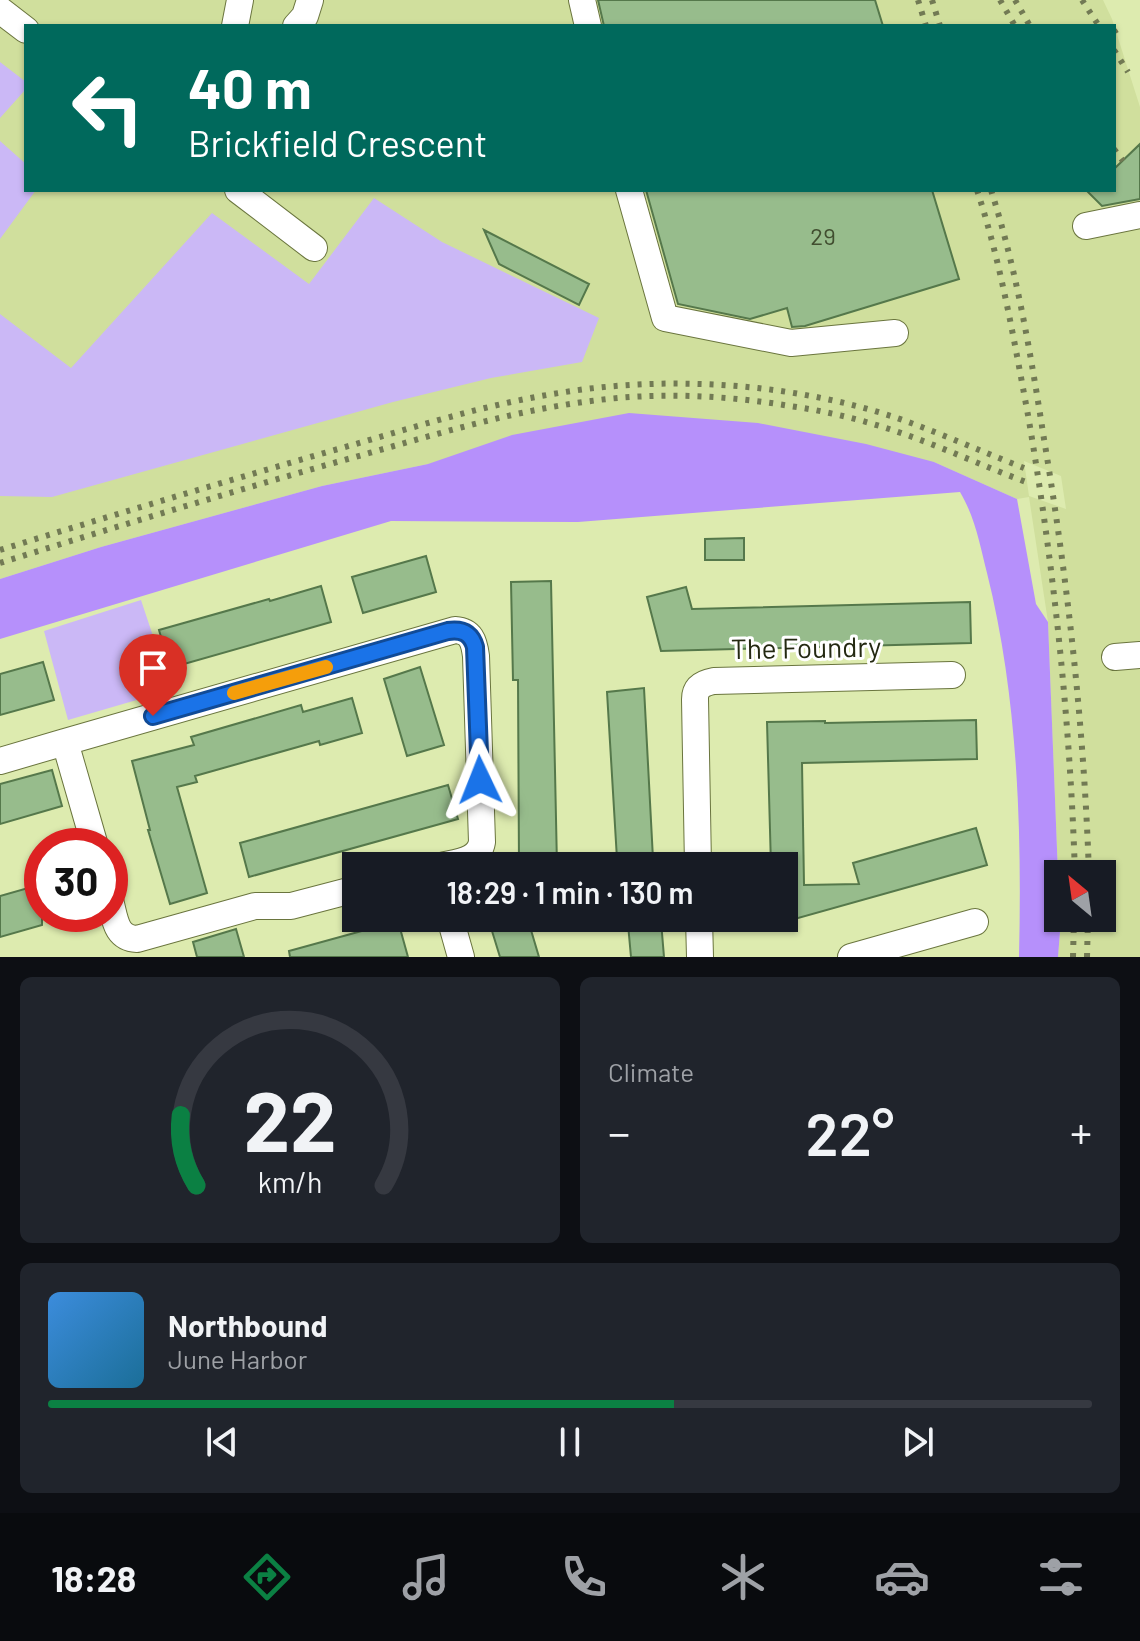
<!DOCTYPE html>
<meta charset="utf-8">
<style>
:root{--surface:#171b24;--page:#20242c;--text:#f1f3f6;--muted:#9ea1a6;--line:#363941;--accent:#0b8043}
body{margin:0;font-family:Barlow,sans-serif;background:var(--page);color:var(--text);height:100vh;display:flex;flex-direction:column;font-size:30px;white-space:nowrap}
*{box-sizing:border-box;margin:0}
p{font-size:26px;color:var(--muted)}
.icon{flex:none;width:44px;height:44px;fill:none;stroke:currentColor;stroke-width:2;stroke-linecap:round;stroke-linejoin:round}
.map{position:relative;height:957px;overflow:hidden}
.sheet{display:flex;flex-direction:column;gap:20px;padding:20px;background:#0d0f14;flex:1}
.sheet>*{flex:none}
.banner{position:absolute;left:24px;top:24px;width:1092px;height:168px;border-radius:0px;box-shadow:0 2px 6px #0004;background:#00695c;color:#fff;overflow:hidden}
.needle{width:52px;rotate:331deg}
.tools{position:absolute;left:1044px;top:860px;display:grid;gap:16px}
.tools a{display:grid;place-items:center;width:72px;height:72px;border-radius:0px;background:var(--surface);box-shadow:0 2px 6px #0004;font-size:40px}
.speed{position:absolute;left:24px;top:828px;display:flex;gap:16px;font-size:40px;font-weight:700;text-align:center}
.speed>*{display:grid;place-content:center;width:104px;height:104px;border-radius:50%;background:var(--surface);box-shadow:0 2px 6px #0004;line-height:1}
.speed .limit{border:12px solid #d22;background:#fff;color:#111}
.pin{position:absolute;display:grid;place-items:center;width:68px;height:68px;color:#fff;margin:-82px -34px;border-radius:50% 50% 50% 0;rotate:-45deg;box-shadow:0 0 8px #0007}
.pin .icon{rotate:45deg}
.me{position:absolute;width:88px;margin:-44px;rotate:358deg;stroke-linejoin:round;filter:drop-shadow(0 0 6px #0008)}
.turn{display:flex;align-items:center;gap:28px;height:168px;padding:0 32px;font-size:36px}
.turn .icon{width:104px;height:104px;stroke-width:2.5}
.turn b{display:block;font-size:56px;line-height:68px}
.big{font-size:60px;font-weight:600;line-height:1.1}
.sheet .tile{flex:1;display:flex;flex-direction:column;justify-content:center;gap:12px;min-width:0;padding:0 28px;border-radius:12px;background:var(--page)}
.sheet .dial{align-items:center;gap:0}
.dial svg{height:208px;overflow:visible;fill:none;stroke:var(--line);stroke-width:7;stroke-linecap:round;text-anchor:middle}
.dial text{fill:var(--text);stroke:none}
.song{display:flex;align-items:center;gap:24px}
.cover{width:96px;height:96px;border-radius:12px;background:linear-gradient(135deg,hsl(210 70% 55%),hsl(200 70% 35%))}
.played{height:8px;border-radius:4px;background:linear-gradient(90deg,var(--accent) 60%,var(--line) 60%)}
.keys{display:flex;justify-content:space-around;direction:ltr}
.heat{display:flex;justify-content:space-between;align-items:center;font-size:44px;direction:ltr}
.sheet .tiles{flex:1;display:grid;gap:20px;grid-template-columns:1fr 1fr}
.tile:last-child{grid-column:span 2}
.trip{position:absolute;left:342px;top:852px;width:456px;height:80px;border-radius:0px;background:var(--surface);box-shadow:0 2px 6px #0004;font-weight:600;line-height:80px;text-align:center}
.dock{display:flex;height:128px;justify-content:space-around;align-items:center;background:#090b0e;color:var(--muted)}
.dock .icon{width:56px;height:56px}
.dock .current{color:var(--accent)}
.dock b{font-size:36px;color:var(--text)}
.map>svg:first-child{display:block}
.built{fill:#d0df9d;fill-rule:evenodd}
.green{fill:#cbb8f6}
.forest{fill:#b690fb}
.building{fill:#97bc8c;stroke:#55784b;stroke-width:2}
.lines{fill:none;stroke-linecap:round;stroke-linejoin:round}
.minor-casing{stroke:#6a753e;stroke-width:28}
.minor{stroke:#fff;stroke-width:26}
.rail{stroke:#727a54;stroke-width:6;stroke-dasharray:4 8;stroke-linecap:butt}
.route-casing{stroke:#114b97;stroke-width:20}
.route{stroke:#1a73e8;stroke-width:14}
.slow{stroke:#f59e0b;stroke-width:14}
.labels{text-anchor:middle;dominant-baseline:central;stroke-width:6;stroke-linejoin:round;paint-order:stroke}
.number-label{font-size:24px;fill:#414e30}
.street-label{font-size:28px;fill:#242912;stroke:#fff}
</style>
<div class="map">
<svg width="1140" height="957" viewBox="0 0 1140 957">
<rect width="100%" height="100%" fill="#ddebaf"/>
<!-- built -->
<path class="built" d="M 0,0 L 1103,0 L 1112,19 L 1140,107 L 1140,957 L 1058,957 L 1061,918 L 1102,918 L 1102,874 L 1058,874 L 1048,622 L 1029,497 L 1017,499 L 934,462 L 428,464 L 322,486 L 101,547 L 0,579 ZM 26,26 L 1114,26 L 1114,190 L 26,190 ZM 1024,461 L 1061,476 L 1066,509 L 1029,496 Z"/>
<!-- green -->
<path class="green" d="M 0,62 L 26,82 L 26,89 L 0,118 Z
M 0,141 L 26,164 L 26,190 L 36,190 L 0,239 Z
M 374,198 L 442,242 L 599,318 L 582,362 L 491,378 L 393,402 L 52,497 L 0,496 L 0,314 L 71,368 L 212,213 L 309,284 Z
M 141,600 L 171,690 L 68,720 L 44,631 Z"/>
<!-- forest -->
<path class="forest" d="M 629,413 L 758,423 L 866,444 L 934,462 L 1017,499 L 1036,604 L 1048,622 L 1058,874 L 1058,918 L 1061,919 L 1058,957 L 1019,957 C 1022,830 1018,697 987,573 C 980,545 975,517 960,492 L 578,522 L 391,521 L 0,639 L 0,579 L 101,547 L 322,486 L 428,464 L 512,435 Z"/>
<!-- building -->
<path class="building" d="M 598,0 L 875,0 L 883,26 L 604,26 Z
M 1140,144 L 1140,199 L 1102,206 L 1086,190 L 1114,190 L 1114,169 Z
M 646,190 L 932,190 L 959,279 L 805,326 L 792,327 L 787,308 L 750,319 L 678,304 Z
M 484,230 L 589,284 L 579,305 L 499,264 Z
M 744,538 L 744,560 L 705,560 L 705,539 Z
M 426,556 L 436,592 L 363,613 L 352,577 Z
M 551,581 L 557,866 L 519,866 L 518,680 L 513,680 L 511,582 Z
M 321,586 L 331,622 L 170,668 L 159,630 L 269,599 L 270,601 Z
M 686,587 L 692,609 L 970,602 L 971,643 L 661,651 L 647,597 Z
M 43,662 L 54,700 L 0,715 L 0,674 Z
M 420,667 L 444,745 L 407,756 L 384,679 Z
M 644,688 L 653,859 L 617,859 L 607,692 Z
M 352,698 L 362,733 L 320,745 L 319,741 L 195,776 L 197,782 L 177,787 L 207,893 L 170,904 L 148,830 L 150,830 L 132,761 L 194,745 L 191,737 L 301,705 L 303,712 Z
M 976,720 L 977,759 L 802,763 L 804,885 L 859,884 L 853,863 L 976,828 L 987,865 L 784,922 L 784,866 L 771,866 L 767,722 L 825,721 L 825,723 Z
M 52,770 L 62,806 L 0,824 L 0,784 Z
M 448,785 L 458,819 L 249,877 L 240,843 Z
M 42,884 L 42,925 L 0,937 L 0,896 Z
M 528,920 L 539,957 L 500,957 L 492,931 Z
M 398,921 L 408,957 L 290,957 L 289,951 Z
M 661,921 L 664,957 L 631,957 L 628,924 Z
M 236,929 L 244,957 L 197,957 L 193,942 Z"/>
<g class="lines">
<defs>
<path id="minor" d="M 582,0 L 588,26
M 0,10 L 26,30
M 235,26 L 240,0
M 296,26 L 305,16 L 310,0
M 238,190 L 314,248
M 629,190 L 665,318 L 791,343 L 895,333
M 1086,226 L 1140,215
M 1115,657 L 1140,655
M 0,761 L 65,742
M 95,846 L 65,742 L 455,630 C 471,631 474,641 476,656 L 482,842 C 479,861 457,862 441,866
M 698,866 L 695,699 C 695,687 703,683 714,681 L 952,675
M 110,900 C 115,918 115,938 137,939 L 255,906 L 291,906 L 356,889
M 450,918 L 461,957
M 699,918 L 700,957
M 851,957 L 975,922"/>
</defs>
<!-- minor casing -->
<use href="#minor" class="minor-casing"/>
<!-- minor -->
<use href="#minor" class="minor"/>
<!-- rail -->
<path class="rail" d="M 918,0 L 926,26
M 932,0 L 940,26
M 1000,0 L 1015,26
M 1015,0 L 1030,26
M 1082,0 L 1099,26
M 1114,30 L 1120,40
M 1114,50 L 1128,72
M 1114,149 L 1123,161
M 977,190 C 1001,263 1014,340 1028,415 C 1054,567 1070,720 1075,874
M 991,190 C 1017,271 1031,356 1044,439 C 1068,583 1084,728 1089,874
M 0,550 C 110,516 220,483 331,451 C 406,430 481,405 559,393 C 625,382 692,381 758,388 C 809,394 863,405 911,423 C 949,437 986,453 1024,468
M 0,563 C 112,528 224,494 337,462 C 421,439 504,412 591,401 C 656,392 725,395 790,406 C 818,410 846,416 873,424 C 925,439 975,463 1026,482
M 1073,957 L 1074,918
M 1087,957 L 1088,918"/>
</g>
<g class="lines">
<defs>
<path id="route" d="M 153,716 L 448,631 C 462,629 471,633 475,647 L 480,780"/>
</defs>
<!-- route casing -->
<use href="#route" class="route-casing"/>
<!-- route -->
<use href="#route" class="route"/>
<!-- slow -->
<path class="slow" d="M 234,693 L 326,667"/>
</g>
<g class="labels">
<!-- number labels -->
<g class="number-label">
<text x="823" y="235">29</text>
</g>
<!-- street labels -->
<g class="street-label">
<text transform="translate(806 647) rotate(-1)">The Foundry</text>
</g>
</g>
</svg>
<div class="tools">
<a><svg class="needle" viewBox="-14 -14 28 28"><path d="M0-13l5 13h-10z" fill="#e53935"/><path d="M0 13l5-13h-10z" fill="#9ea1a6"/></svg></a>
</div>
<div class="speed"><div class="limit">30</div></div>
<div class="pin" style="left:153px;top:716px;background:#d93025"><svg class="icon" aria-label="arrive" viewBox="0 0 24 24"><path d="M6 21V4h12l-3 4 3 4H6"/></svg></div>
<svg class="me" style="left:480px;top:780px" viewBox="-20 -20 40 40"><path d="M0-17L14 15 0 8-14 15z" fill="#1a73e8" stroke="#fff" stroke-width="4"/></svg>
<div class="trip">18:29 · 1 min · 130 m</div>
<div class="banner">
<div class="turn"><svg class="icon" aria-label="left" viewBox="0 0 24 24"><path d="M17 20v-9H6M10 6l-5 5 5 5"/></svg><div><b>40 m</b>Brickfield Crescent</div></div>
</div>
</div>
<section class="sheet">
<div class="tiles">
<div class="tile dial"><svg viewBox="0 0 100 80">
<path d="M14 69A42 42 0 1 1 86 69"/>
<path d="M14 69A42 42 0 0 1 8 42" stroke="#0b8043"/>
<text x="50" y="56" font-size="32" font-weight="700">22</text>
<text x="50" y="72" font-size="11">km/h</text>
</svg></div>
<div class="tile"><p>Climate</p>
<div class="heat"><a>−</a><b class="big">22°</b><a>+</a></div>
</div>
<div class="tile">
<div class="song"><i class="cover"></i><div><b>Northbound</b><p>June Harbor</p></div></div>
<div class="played"></div>
<div class="keys"><svg class="icon" aria-label="previous" viewBox="0 0 24 24"><path d="M18 5L8 12l10 7zM5 5v14"/></svg><svg class="icon" aria-label="pause" viewBox="0 0 24 24"><path d="M8 5v14M16 5v14"/></svg><svg class="icon" aria-label="next" viewBox="0 0 24 24"><path d="M6 5l10 7-10 7zM19 5v14"/></svg></div>
</div>
</div>
</section>
<nav class="dock">
<b>18:28</b>
<svg class="icon current" aria-label="directions" viewBox="0 0 24 24"><path d="M12 3l9 9-9 9-9-9zM9 14v-3h6M13 9l2 2-2 2"/></svg>
<svg class="icon" aria-label="music" viewBox="0 0 24 24"><path d="M9 18V5l10-2v13"/><circle cx="6" cy="18" r="3"/><circle cx="16" cy="16" r="3"/></svg>
<svg class="icon" aria-label="phone" viewBox="0 0 24 24"><path d="M5 4h4l2 5-3 2q2 4 5 5l2-3 5 2v4C11 20 4 13 5 4z"/></svg>
<svg class="icon" aria-label="climate" viewBox="0 0 24 24"><path d="M12 3v18M4 7l16 10M4 17L20 7"/></svg>
<svg class="icon" aria-label="car" viewBox="0 0 24 24"><path d="M5 17H2v-5l4-1 3-4h7l3 4 3 1v5h-3M9 17h6M6 11h13"/><circle cx="7" cy="17" r="2"/><circle cx="17" cy="17" r="2"/></svg>
<svg class="icon" aria-label="filters" viewBox="0 0 24 24"><path d="M4 7h16M4 17h16"/><circle cx="9" cy="7" r="2"/><circle cx="15" cy="17" r="2"/></svg>
</nav>
